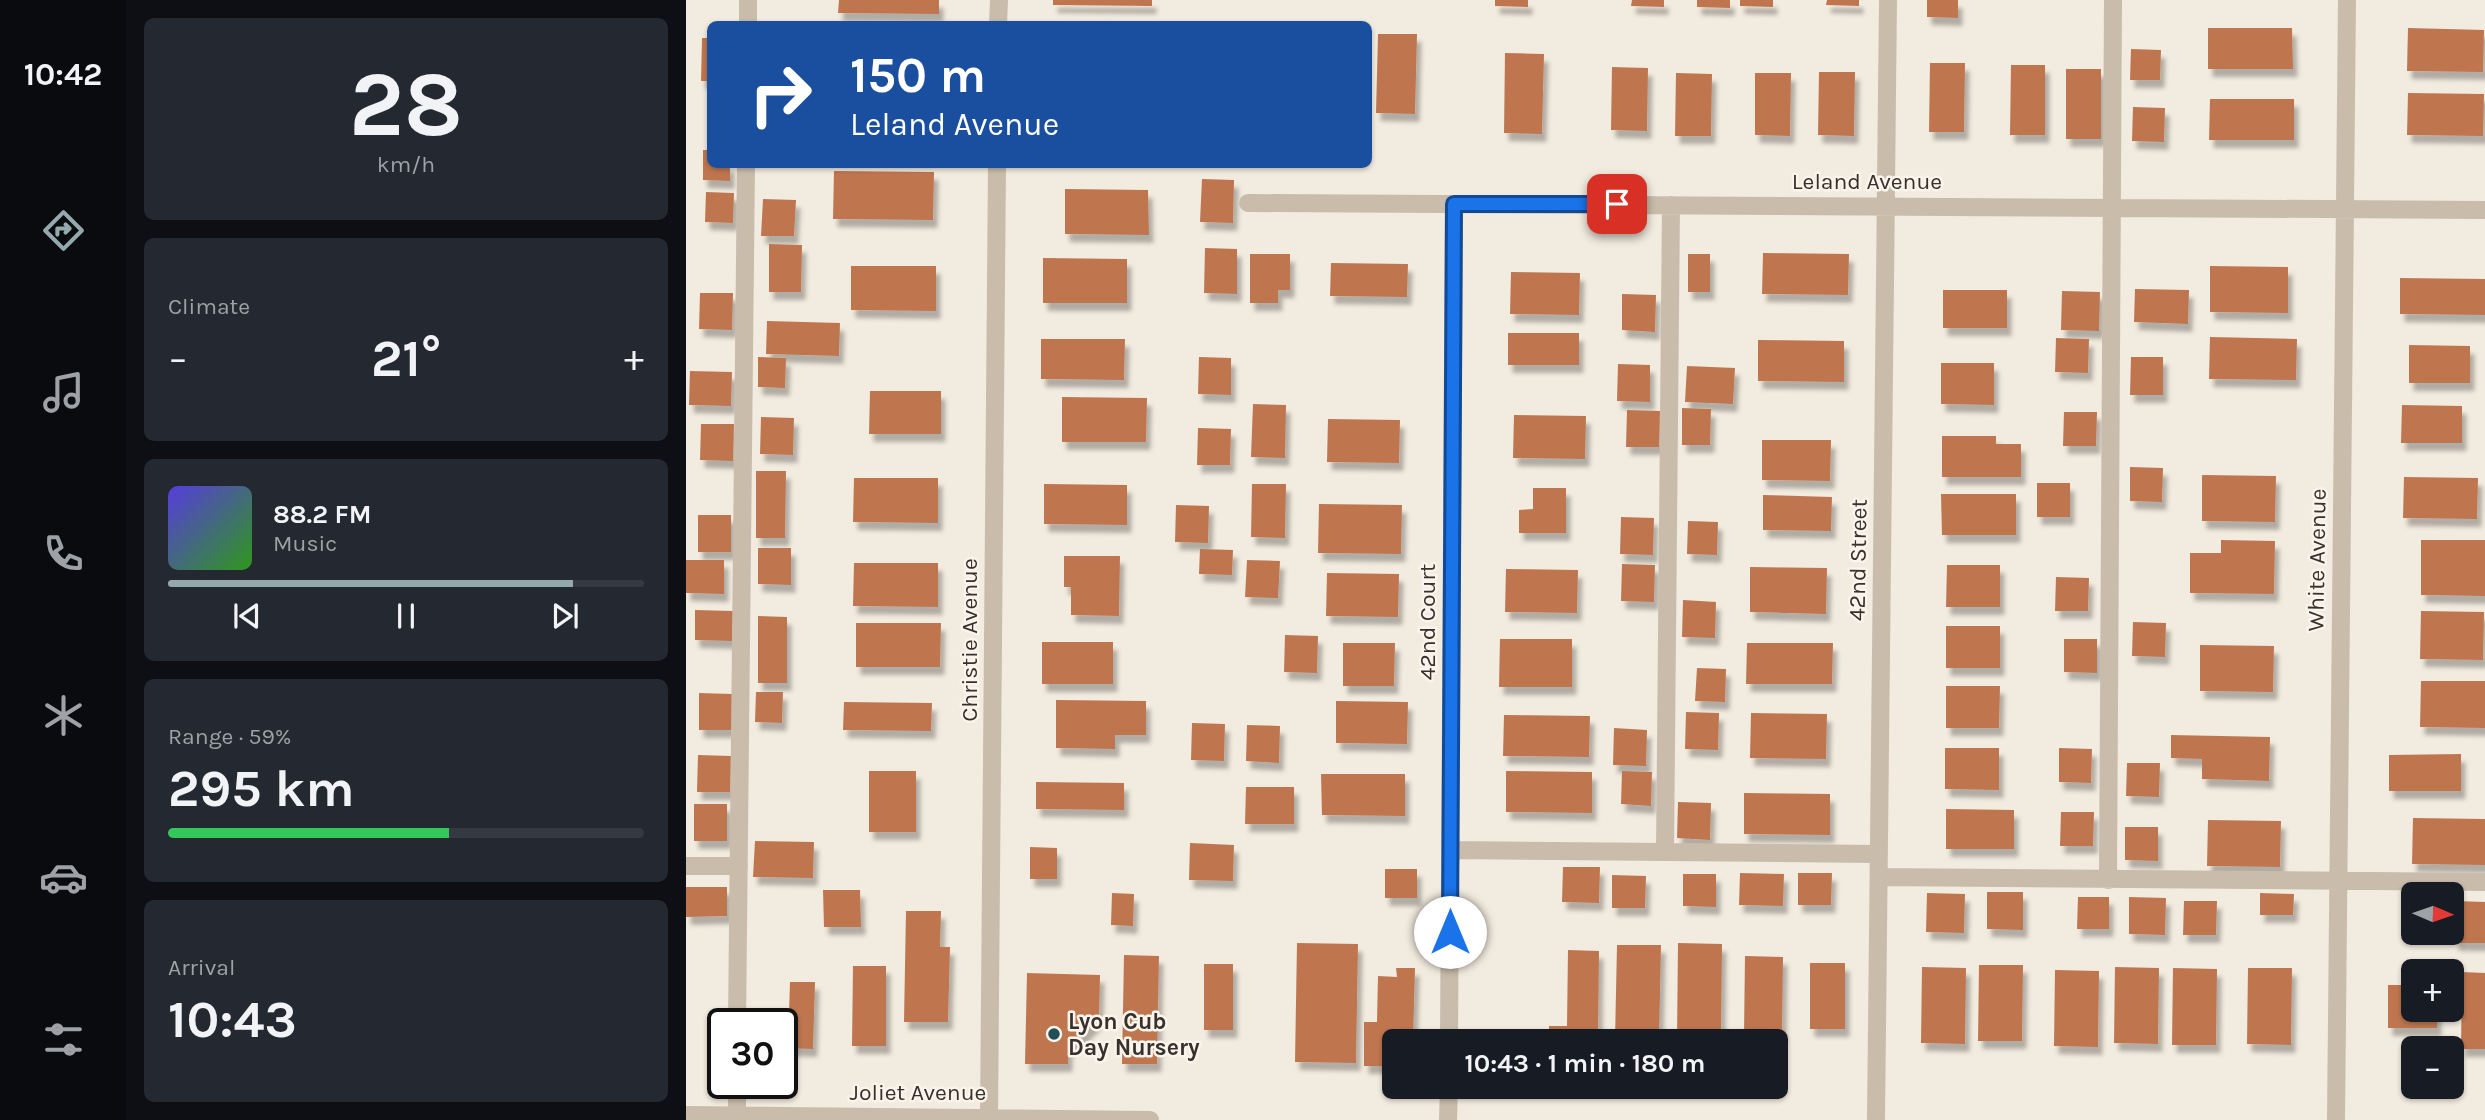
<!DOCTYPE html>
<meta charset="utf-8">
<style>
:root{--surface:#171b24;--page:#242831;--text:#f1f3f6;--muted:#9ea1a6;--line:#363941;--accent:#94a9ae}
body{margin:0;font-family:Karla,sans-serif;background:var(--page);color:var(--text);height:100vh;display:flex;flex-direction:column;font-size:26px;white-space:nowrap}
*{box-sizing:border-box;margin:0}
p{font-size:23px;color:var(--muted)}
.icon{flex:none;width:38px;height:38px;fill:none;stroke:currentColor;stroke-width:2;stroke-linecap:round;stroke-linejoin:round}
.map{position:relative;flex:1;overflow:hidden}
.drawer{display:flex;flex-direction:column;gap:18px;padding:18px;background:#0d0f14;width:560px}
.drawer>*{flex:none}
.hud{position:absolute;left:21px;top:21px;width:665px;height:147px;border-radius:10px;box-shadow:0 2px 5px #0004;background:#1a4fa0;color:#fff;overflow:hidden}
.needle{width:46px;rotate:92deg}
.controls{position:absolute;left:1715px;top:882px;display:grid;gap:14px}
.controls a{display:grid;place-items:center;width:63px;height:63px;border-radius:10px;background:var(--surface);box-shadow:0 2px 5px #0004;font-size:35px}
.speed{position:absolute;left:21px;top:1008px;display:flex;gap:14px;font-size:35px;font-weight:700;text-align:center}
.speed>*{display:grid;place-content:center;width:91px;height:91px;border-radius:50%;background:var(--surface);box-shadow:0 2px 5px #0004;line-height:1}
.speed .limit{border:4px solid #111;border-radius:10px;background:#fff;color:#111}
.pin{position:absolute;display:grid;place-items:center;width:60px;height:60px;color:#fff;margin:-30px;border-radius:14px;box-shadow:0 4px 10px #0006}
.me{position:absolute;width:77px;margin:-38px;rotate:0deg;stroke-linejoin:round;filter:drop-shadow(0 0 5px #0008)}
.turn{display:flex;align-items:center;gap:24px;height:147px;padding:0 28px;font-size:32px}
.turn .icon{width:91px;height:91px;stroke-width:2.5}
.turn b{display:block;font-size:49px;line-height:60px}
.big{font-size:52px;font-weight:700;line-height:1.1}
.drawer .card{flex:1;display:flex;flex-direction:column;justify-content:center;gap:10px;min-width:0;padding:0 24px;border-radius:10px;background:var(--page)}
.drawer .dial{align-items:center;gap:0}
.dial b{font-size:91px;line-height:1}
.song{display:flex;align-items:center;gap:21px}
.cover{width:84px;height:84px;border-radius:10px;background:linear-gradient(135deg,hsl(250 70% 55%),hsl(110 70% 35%))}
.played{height:7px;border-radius:4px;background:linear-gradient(90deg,var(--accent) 85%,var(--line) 85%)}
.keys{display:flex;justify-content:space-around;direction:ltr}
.heat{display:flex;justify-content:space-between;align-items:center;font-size:38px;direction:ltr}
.charge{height:10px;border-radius:5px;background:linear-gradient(90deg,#34c759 59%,var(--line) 0)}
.trip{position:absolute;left:696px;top:1029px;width:406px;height:70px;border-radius:10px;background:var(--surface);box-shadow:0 2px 5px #0004;font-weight:700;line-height:70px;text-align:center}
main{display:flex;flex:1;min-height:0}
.menu{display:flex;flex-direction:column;width:126px;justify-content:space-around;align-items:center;background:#090b0e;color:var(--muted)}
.menu .icon{width:49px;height:49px}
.menu .selected{color:var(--accent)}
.menu b{font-size:32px;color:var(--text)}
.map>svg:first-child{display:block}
.building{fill:#bf7650;filter:url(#shadow)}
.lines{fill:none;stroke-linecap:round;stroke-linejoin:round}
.minor{stroke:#c9bcab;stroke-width:18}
.route-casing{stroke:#114b97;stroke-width:18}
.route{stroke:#1a73e8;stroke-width:12}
.poi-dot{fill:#224e57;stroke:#f9f4ec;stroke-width:2.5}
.labels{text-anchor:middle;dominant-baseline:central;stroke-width:5;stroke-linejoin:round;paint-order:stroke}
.street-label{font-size:23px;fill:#38302a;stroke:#f9f4ec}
.poi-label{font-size:23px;font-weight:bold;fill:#38302a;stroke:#f9f4ec;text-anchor:start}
</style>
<main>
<nav class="menu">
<b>10:42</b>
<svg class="icon selected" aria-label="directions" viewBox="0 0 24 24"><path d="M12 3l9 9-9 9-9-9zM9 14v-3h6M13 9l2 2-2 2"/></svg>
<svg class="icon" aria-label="music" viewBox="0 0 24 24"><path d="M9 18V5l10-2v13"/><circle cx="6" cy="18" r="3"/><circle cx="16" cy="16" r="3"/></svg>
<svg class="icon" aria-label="phone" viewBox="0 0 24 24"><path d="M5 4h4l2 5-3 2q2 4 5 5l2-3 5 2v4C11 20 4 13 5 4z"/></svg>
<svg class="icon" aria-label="climate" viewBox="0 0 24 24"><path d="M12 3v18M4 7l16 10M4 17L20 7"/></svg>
<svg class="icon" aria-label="car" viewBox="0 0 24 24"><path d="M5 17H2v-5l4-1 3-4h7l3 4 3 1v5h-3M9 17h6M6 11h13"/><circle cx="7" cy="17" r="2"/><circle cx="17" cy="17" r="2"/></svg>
<svg class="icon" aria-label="filters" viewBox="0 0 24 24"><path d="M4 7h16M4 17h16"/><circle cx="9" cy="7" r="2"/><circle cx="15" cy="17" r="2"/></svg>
</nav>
<section class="drawer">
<div class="card dial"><b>28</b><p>km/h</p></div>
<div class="card"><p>Climate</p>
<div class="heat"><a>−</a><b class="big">21°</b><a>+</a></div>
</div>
<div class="card">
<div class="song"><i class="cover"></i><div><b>88.2 FM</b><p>Music</p></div></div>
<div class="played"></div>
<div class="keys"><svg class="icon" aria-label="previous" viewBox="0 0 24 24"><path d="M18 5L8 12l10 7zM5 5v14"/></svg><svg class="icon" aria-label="pause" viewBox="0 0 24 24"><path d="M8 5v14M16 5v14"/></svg><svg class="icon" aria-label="next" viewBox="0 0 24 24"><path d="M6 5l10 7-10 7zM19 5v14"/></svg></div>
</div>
<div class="card"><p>Range · 59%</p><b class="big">295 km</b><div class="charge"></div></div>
<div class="card"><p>Arrival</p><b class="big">10:43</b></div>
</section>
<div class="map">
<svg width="1799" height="1120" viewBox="0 0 1799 1120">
<defs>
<filter id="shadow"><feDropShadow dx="4.5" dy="8" stdDeviation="2" flood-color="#0004"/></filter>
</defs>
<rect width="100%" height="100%" fill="#f2ebdf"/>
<!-- building -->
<path class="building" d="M 153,0 L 253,0 L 253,14 L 152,13 Z
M 367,0 L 466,0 L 466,6 L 367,5 Z
M 809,0 L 842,0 L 842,7 L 809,6 Z
M 946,0 L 978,0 L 978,7 L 945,6 Z
M 1011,0 L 1044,0 L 1044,8 L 1011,7 Z
M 1054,0 L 1087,0 L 1087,7 L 1054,6 Z
M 1141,0 L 1173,0 L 1173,6 L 1140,5 Z
M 1241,0 L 1272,0 L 1272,18 L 1241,17 Z
M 1522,28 L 1606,28 L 1607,69 L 1522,69 Z
M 1722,28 L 1798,30 L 1797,72 L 1721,71 Z
M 692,34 L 731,34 L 729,114 L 690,113 Z
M 16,38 L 24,38 L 24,81 L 15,81 Z
M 1445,49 L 1475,50 L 1474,80 L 1444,80 Z
M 819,53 L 858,54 L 856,134 L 818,133 Z
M 1244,63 L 1279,63 L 1278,132 L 1243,132 Z
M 1325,65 L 1359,65 L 1359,135 L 1324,135 Z
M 926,67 L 962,68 L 961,131 L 925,130 Z
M 1380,69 L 1415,69 L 1415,139 L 1380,139 Z
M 1133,72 L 1169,72 L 1168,136 L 1132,135 Z
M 990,73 L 1026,74 L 1025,136 L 989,136 Z
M 1069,73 L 1105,73 L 1104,136 L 1069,135 Z
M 1722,93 L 1798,94 L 1797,136 L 1721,135 Z
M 1524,99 L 1608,99 L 1608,140 L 1523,140 Z
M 1447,107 L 1479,108 L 1478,142 L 1446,141 Z
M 17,150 L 24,150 L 24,164 L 44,164 L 44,181 L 17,180 Z
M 148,171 L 248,172 L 247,220 L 147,219 Z
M 516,179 L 548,180 L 547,223 L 514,222 Z
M 379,189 L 462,190 L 463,235 L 379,234 Z
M 20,192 L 48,193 L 47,223 L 19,222 Z
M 77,199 L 110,200 L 108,236 L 75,236 Z
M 83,244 L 116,245 L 115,292 L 83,292 Z
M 519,248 L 551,249 L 551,294 L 518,293 Z
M 1077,253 L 1163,254 L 1162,295 L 1076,294 Z
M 564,254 L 604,254 L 604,290 L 592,290 L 592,303 L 564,303 Z
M 1002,254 L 1024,254 L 1024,292 L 1002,292 Z
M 357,258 L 441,259 L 441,303 L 357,303 Z
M 645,263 L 722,264 L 721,297 L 644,296 Z
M 165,266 L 250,266 L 250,311 L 165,310 Z
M 1524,266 L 1602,267 L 1602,313 L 1524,312 Z
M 825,272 L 894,273 L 893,315 L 824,314 Z
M 1714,278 L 1799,279 L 1799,315 L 1714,314 Z
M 1449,289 L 1503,290 L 1502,324 L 1448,322 Z
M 1257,290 L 1321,290 L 1321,328 L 1257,328 Z
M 1376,291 L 1414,292 L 1413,331 L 1375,330 Z
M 14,293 L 47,293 L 46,330 L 13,329 Z
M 936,294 L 970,295 L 969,332 L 936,330 Z
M 81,321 L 154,323 L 153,356 L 80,354 Z
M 822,333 L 893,333 L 893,365 L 822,365 Z
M 1524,337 L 1611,339 L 1610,380 L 1523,379 Z
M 1370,338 L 1403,339 L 1402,373 L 1369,372 Z
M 355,339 L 439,339 L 438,380 L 355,379 Z
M 1072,340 L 1158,341 L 1158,382 L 1072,381 Z
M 1723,345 L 1784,346 L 1784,383 L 1723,383 Z
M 72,357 L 100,358 L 99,388 L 72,387 Z
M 513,357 L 545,358 L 545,395 L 512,394 Z
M 1445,357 L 1477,357 L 1477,395 L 1444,395 Z
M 1255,363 L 1308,363 L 1308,405 L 1255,404 Z
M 932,364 L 964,365 L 964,402 L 931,401 Z
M 1001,366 L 1049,368 L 1047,404 L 999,402 Z
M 4,371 L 46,372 L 45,406 L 3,405 Z
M 184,391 L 255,391 L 255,434 L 183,434 Z
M 376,397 L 461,398 L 460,442 L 376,442 Z
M 567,404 L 600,405 L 599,458 L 565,457 Z
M 1716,405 L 1776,406 L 1776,443 L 1715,443 Z
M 996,408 L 1025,409 L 1024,445 L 996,445 Z
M 941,410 L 974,411 L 973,447 L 940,447 Z
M 1378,412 L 1411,412 L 1410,446 L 1377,446 Z
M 828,415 L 900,416 L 899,459 L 827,458 Z
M 75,417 L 108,418 L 107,455 L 74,454 Z
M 642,419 L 714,420 L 713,463 L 641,462 Z
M 15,424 L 48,424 L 47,461 L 14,460 Z
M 512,428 L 545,429 L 544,465 L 511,465 Z
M 1256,436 L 1310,436 L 1310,444 L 1335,444 L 1335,477 L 1256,477 Z
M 1076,440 L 1145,440 L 1144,481 L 1076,480 Z
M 1444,467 L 1477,468 L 1476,502 L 1444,501 Z
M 70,471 L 100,471 L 99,538 L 70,538 Z
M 1516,475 L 1590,476 L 1589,522 L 1516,521 Z
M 1718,477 L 1792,478 L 1791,519 L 1717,518 Z
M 168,478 L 252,478 L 252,523 L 167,522 Z
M 1351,483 L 1384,483 L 1384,517 L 1351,517 Z
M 358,484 L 441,485 L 441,525 L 358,524 Z
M 566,484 L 600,484 L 599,538 L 565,537 Z
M 847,488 L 880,488 L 880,533 L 833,533 L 833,510 L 847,509 Z
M 1255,494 L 1330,494 L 1330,535 L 1256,535 Z
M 1077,495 L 1146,497 L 1145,531 L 1077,530 Z
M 633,504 L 716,505 L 715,554 L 632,553 Z
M 490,505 L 523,506 L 522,543 L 489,542 Z
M 12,515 L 45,515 L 45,552 L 12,552 Z
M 935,517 L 968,518 L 967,555 L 934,554 Z
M 1002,521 L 1032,522 L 1031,555 L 1001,554 Z
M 1535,540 L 1589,541 L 1588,594 L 1504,593 L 1504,553 L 1535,553 Z
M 1735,540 L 1799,540 L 1799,596 L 1735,595 Z
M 72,548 L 105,548 L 105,585 L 72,584 Z
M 514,549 L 547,550 L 546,575 L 513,574 Z
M 378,556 L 434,556 L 433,616 L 385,615 L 385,587 L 378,587 Z
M 0,560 L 38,560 L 38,594 L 0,593 Z
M 561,560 L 594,561 L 592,598 L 559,597 Z
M 168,563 L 252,563 L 252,607 L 167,606 Z
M 936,564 L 969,565 L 968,602 L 935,601 Z
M 1261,565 L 1314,565 L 1314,607 L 1260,607 Z
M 1064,567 L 1141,568 L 1140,614 L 1064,612 Z
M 820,569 L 892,570 L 891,613 L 819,612 Z
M 641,573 L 713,574 L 712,617 L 640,616 Z
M 1370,577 L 1403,578 L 1402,611 L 1369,611 Z
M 997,600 L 1030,602 L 1029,638 L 996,637 Z
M 9,610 L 47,611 L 46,641 L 9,640 Z
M 1735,611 L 1798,612 L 1797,660 L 1734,659 Z
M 72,616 L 101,617 L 101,683 L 72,683 Z
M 1447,622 L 1480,623 L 1479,657 L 1446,656 Z
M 170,623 L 255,623 L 254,667 L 170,667 Z
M 1260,626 L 1314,626 L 1314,668 L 1260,668 Z
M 599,635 L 632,636 L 631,673 L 598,672 Z
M 814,639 L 886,639 L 886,687 L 813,687 Z
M 1378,639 L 1411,639 L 1411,673 L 1378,672 Z
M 356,642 L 427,642 L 427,684 L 356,684 Z
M 657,643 L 709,643 L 708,686 L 657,686 Z
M 1061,643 L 1147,643 L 1146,684 L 1060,684 Z
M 1514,645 L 1588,646 L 1587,692 L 1514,691 Z
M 1011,668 L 1040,669 L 1039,702 L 1009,701 Z
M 1735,681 L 1799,681 L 1799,728 L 1734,727 Z
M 1260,686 L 1314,686 L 1313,728 L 1260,728 Z
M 70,692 L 97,692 L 96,723 L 69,722 Z
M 13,693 L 46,694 L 46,730 L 13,730 Z
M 370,700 L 460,701 L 460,735 L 429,735 L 429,749 L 370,748 Z
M 650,701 L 722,702 L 721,744 L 650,743 Z
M 158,702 L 246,703 L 245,731 L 157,730 Z
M 1000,712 L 1033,713 L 1032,750 L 999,749 Z
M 1065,713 L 1141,714 L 1140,759 L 1064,758 Z
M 818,715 L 904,716 L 903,757 L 817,756 Z
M 506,723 L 539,724 L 538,761 L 505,760 Z
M 561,725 L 594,726 L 593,763 L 560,761 Z
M 928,728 L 961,730 L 960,766 L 927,765 Z
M 1485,735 L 1584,737 L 1583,781 L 1516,779 L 1516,759 L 1485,758 Z
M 1259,748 L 1313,748 L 1313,790 L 1259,789 Z
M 1373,748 L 1406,749 L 1405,783 L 1373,782 Z
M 1775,754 L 1775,791 L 1703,791 L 1703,755 Z
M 12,755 L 45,756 L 44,792 L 11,792 Z
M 1441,763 L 1474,763 L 1473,797 L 1440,796 Z
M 183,771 L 230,771 L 230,832 L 183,832 Z
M 820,771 L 906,772 L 906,813 L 820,812 Z
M 936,771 L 966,772 L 965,806 L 935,804 Z
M 635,774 L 719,774 L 719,816 L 636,815 Z
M 350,782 L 438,783 L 438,810 L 350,809 Z
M 560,787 L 608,787 L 608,824 L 559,824 Z
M 1058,793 L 1144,794 L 1144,835 L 1058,834 Z
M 992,802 L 1025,803 L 1024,840 L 991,838 Z
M 8,804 L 41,804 L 41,841 L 8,841 Z
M 1260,809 L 1328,810 L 1328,849 L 1260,849 Z
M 1375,812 L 1408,812 L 1407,846 L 1374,846 Z
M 1727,818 L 1799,819 L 1799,865 L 1726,864 Z
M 1522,820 L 1595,821 L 1594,867 L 1521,866 Z
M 1439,827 L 1472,827 L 1472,861 L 1439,860 Z
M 69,841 L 128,842 L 127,878 L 67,877 Z
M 504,843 L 548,845 L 547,881 L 503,880 Z
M 344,847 L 371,848 L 371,879 L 344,879 Z
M 877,867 L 914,867 L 913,903 L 876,902 Z
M 699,869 L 731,869 L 731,898 L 699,898 Z
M 1054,873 L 1098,874 L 1097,906 L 1053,905 Z
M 1112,873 L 1146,873 L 1145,905 L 1112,905 Z
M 997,874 L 1030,874 L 1030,907 L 997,906 Z
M 926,875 L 960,876 L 959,908 L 926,908 Z
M 0,887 L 41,887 L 41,916 L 0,917 Z
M 137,890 L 174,890 L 175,927 L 138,927 Z
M 1301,892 L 1337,892 L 1337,930 L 1301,929 Z
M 426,893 L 448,894 L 447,926 L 425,925 Z
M 1241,893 L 1279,894 L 1278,933 L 1240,932 Z
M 1574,893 L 1608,894 L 1607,915 L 1574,915 Z
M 1392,897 L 1423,897 L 1423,929 L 1391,929 Z
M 1443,897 L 1480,898 L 1479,935 L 1443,934 Z
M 1498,901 L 1531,901 L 1530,935 L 1497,935 Z
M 1769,901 L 1799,902 L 1799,943 L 1768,943 Z
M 220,911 L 255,911 L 254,947 L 264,947 L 262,1022 L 218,1022 Z
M 611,943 L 672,944 L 670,1063 L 609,1062 Z
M 992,943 L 1036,944 L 1035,1040 L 991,1039 Z
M 931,945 L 975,945 L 973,1041 L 929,1040 Z
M 882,950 L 913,951 L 912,1041 L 863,1041 L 863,1026 L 881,1026 Z
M 438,955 L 473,956 L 471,1064 L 436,1064 Z
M 1059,956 L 1097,957 L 1096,1035 L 1058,1035 Z
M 1124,963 L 1159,963 L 1159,1029 L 1124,1029 Z
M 518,964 L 547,964 L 547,1030 L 518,1030 Z
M 1293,965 L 1337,965 L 1336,1041 L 1292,1041 Z
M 167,966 L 200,966 L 200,1046 L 166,1046 Z
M 1236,967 L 1280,968 L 1279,1044 L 1235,1043 Z
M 1429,967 L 1473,968 L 1472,1044 L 1428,1043 Z
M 710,968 L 729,968 L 727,1041 L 709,1041 L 709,1066 L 678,1066 L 678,1022 L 691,1022 L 692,976 L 711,977 Z
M 1487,968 L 1531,969 L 1530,1045 L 1486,1045 Z
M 1562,968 L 1606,968 L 1605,1045 L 1561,1044 Z
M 1369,970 L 1413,971 L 1412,1047 L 1368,1046 Z
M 1776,972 L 1799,973 L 1799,1049 L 1775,1049 Z
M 341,973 L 414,975 L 413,1019 L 382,1050 L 382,1064 L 339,1064 Z
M 104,982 L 129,982 L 127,1049 L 96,1048 L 96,1024 L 80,1024 L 81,1013 L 103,1014 Z
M 1702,985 L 1727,985 L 1727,1010 L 1751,1010 L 1751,1028 L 1702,1028 Z"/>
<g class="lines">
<!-- minor -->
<path class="minor" d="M 62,24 L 62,0
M 312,24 L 313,0
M 562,203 L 1799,210
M 764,850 L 1193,854
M 979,852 L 985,205
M 0,866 L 53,866
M 1193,877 L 1799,882
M 1422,880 L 1427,0
M 51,1024 L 60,164
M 763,1041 L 768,204
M 0,1115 L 464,1120
M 51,1115 L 51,1083
M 303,1117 L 311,164
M 762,1120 L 763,1087
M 1190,1120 L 1202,0
M 1650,1120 L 1661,0"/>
</g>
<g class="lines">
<defs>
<path id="route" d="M 764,932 L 768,204 L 931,204"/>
</defs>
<!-- route casing -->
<use href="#route" class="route-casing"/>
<!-- route -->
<use href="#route" class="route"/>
</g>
<!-- markers -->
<circle class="poi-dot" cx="368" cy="1034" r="7"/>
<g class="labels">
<!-- street labels -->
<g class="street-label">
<text x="1181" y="181">Leland Avenue</text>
<text transform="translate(1172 560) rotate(-89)">42nd Street</text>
<text transform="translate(1631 560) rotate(-89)">White Avenue</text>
<text transform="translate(741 622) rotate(-90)">42nd Court</text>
<text transform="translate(283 640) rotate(-90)">Christie Avenue</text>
<text x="232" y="1092">Joliet Avenue</text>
</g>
<!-- poi labels -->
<g class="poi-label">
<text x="382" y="1021">Lyon Cub<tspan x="382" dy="26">Day Nursery</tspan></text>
</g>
</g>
</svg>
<div class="controls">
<a><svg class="needle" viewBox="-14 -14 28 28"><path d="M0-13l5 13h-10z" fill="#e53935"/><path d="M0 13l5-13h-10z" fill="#9ea1a6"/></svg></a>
<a>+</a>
<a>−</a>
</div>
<div class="speed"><div class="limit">30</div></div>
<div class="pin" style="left:931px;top:204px;background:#d93025"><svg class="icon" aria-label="arrive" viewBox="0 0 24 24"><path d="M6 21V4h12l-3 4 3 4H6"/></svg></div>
<svg class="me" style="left:764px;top:932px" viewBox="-20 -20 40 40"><circle r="19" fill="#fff"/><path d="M0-13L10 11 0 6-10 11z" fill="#1a73e8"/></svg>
<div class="trip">10:43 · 1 min · 180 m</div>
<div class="hud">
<div class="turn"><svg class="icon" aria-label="right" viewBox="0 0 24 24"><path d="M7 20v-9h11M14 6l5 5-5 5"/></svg><div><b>150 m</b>Leland Avenue</div></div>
</div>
</div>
</main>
